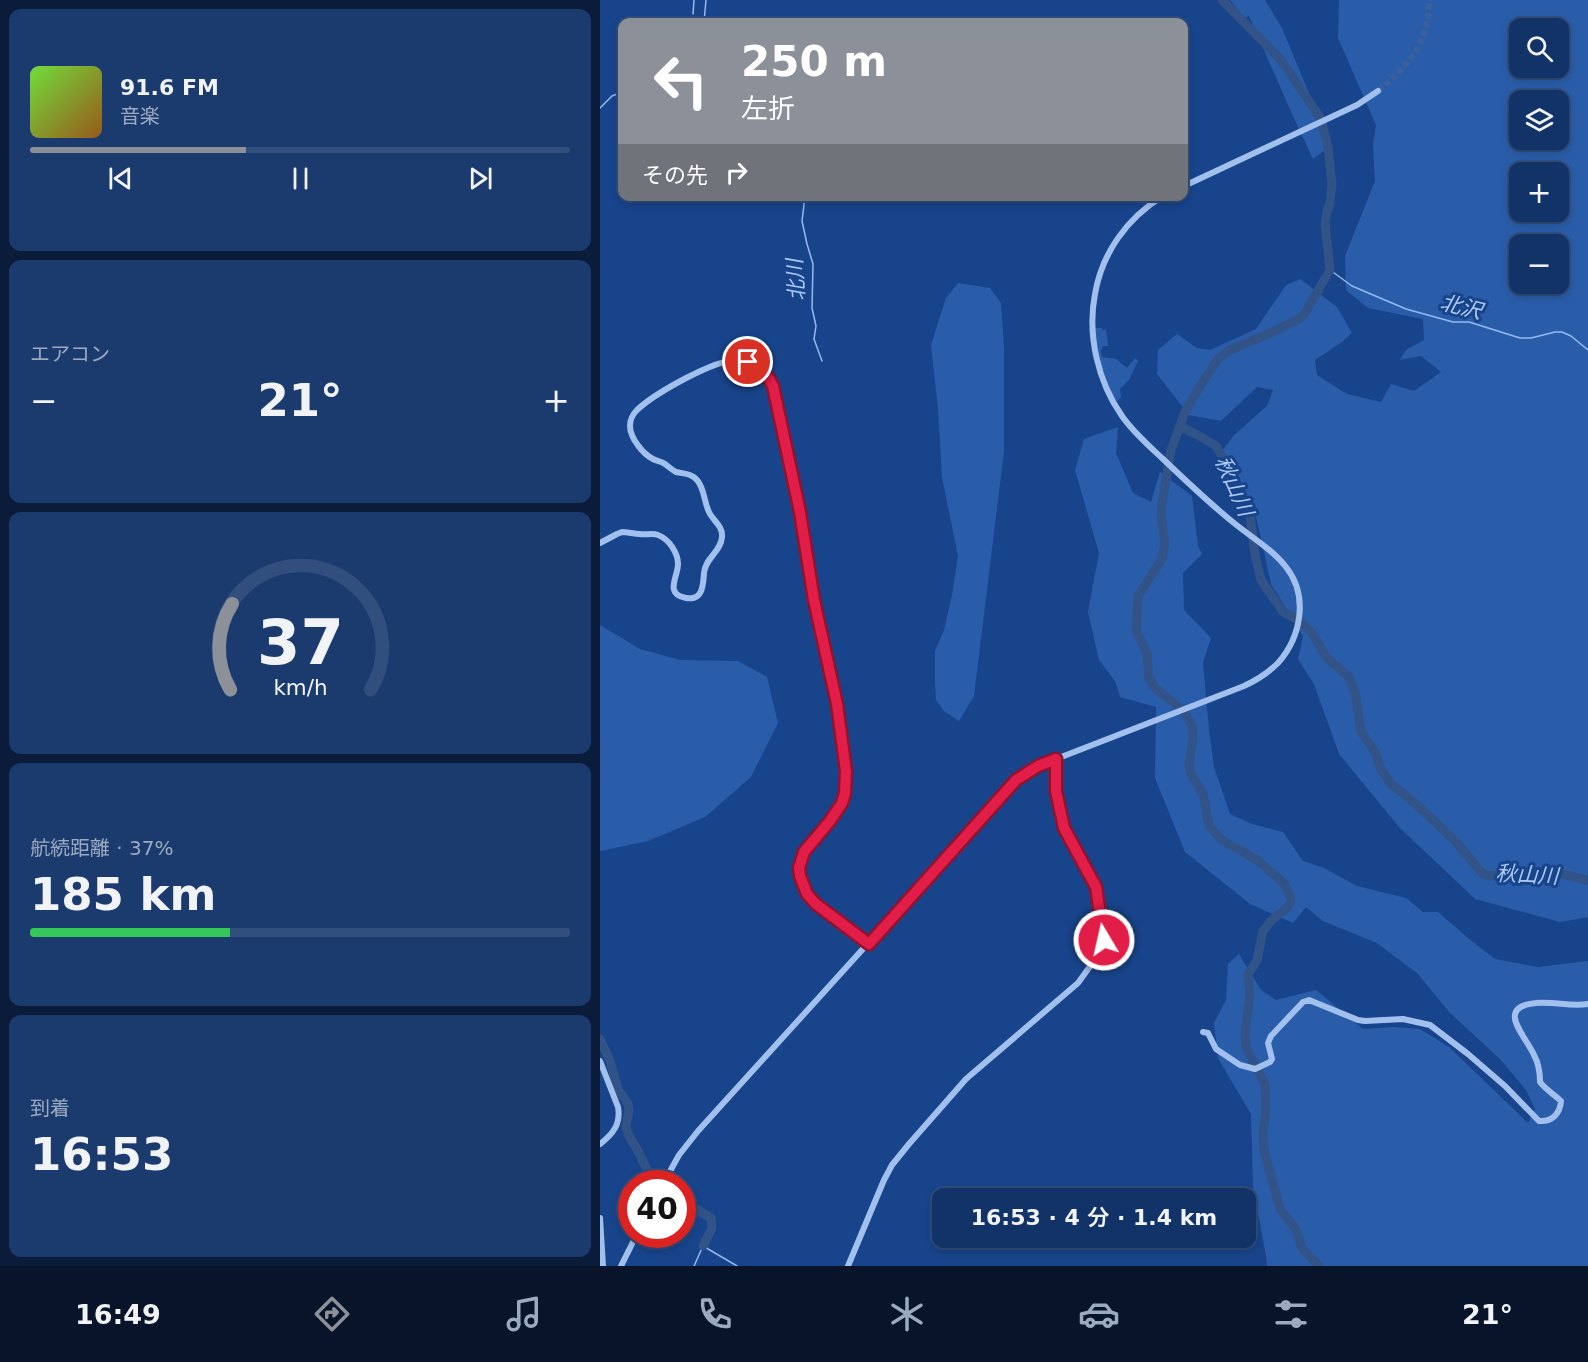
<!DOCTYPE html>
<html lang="ja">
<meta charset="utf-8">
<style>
:root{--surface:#123368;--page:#1b3b6e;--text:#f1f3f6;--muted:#9caac0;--line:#314e7c;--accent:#8c9099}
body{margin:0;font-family:"DejaVu Sans","Noto Sans JP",sans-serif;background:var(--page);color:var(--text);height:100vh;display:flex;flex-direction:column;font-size:22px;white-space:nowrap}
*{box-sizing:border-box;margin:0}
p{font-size:20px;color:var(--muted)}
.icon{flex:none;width:33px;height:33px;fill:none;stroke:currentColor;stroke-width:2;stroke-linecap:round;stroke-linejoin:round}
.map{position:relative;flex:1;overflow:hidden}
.details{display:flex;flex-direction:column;gap:9px;padding:9px;background:#0a1c39;width:600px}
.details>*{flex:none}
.hud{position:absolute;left:18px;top:18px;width:570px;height:183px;border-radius:12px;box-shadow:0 3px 9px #0003,0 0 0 2px var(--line);background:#8c9099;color:#fff;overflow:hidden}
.fabs{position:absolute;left:909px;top:18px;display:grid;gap:12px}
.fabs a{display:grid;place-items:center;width:60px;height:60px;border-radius:12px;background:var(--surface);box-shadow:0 3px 9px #0003,0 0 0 2px var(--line);font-size:30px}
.speed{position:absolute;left:18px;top:1170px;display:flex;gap:12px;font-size:30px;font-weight:700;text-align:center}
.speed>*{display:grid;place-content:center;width:78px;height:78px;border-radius:50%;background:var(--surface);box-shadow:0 3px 9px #0003,0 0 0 2px var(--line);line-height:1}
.speed .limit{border:9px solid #d22;background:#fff;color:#111}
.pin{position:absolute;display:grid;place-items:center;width:51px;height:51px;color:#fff;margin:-26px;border:3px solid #fff;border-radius:50%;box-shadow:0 2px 6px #0007}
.me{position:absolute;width:66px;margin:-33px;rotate:351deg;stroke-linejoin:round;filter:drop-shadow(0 0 4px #0008)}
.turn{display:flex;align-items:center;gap:21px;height:126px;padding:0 24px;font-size:27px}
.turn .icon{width:78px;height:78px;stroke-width:2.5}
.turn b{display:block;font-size:42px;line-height:51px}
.then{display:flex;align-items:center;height:57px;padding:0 24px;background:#0003;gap:12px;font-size:22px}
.big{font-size:45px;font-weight:600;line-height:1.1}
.details .card{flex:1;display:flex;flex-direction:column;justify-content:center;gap:9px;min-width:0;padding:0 21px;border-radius:12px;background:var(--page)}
.details .dial{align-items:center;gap:0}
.dial svg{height:156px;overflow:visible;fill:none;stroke:var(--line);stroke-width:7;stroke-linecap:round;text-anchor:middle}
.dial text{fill:var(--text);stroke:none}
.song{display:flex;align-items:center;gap:18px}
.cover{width:72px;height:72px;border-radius:9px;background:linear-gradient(135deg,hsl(100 70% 55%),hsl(30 70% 35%))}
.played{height:6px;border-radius:3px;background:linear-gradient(90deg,var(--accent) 40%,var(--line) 40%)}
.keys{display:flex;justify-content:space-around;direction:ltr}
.heat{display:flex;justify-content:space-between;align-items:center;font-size:33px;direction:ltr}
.charge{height:9px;border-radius:4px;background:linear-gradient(90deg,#34c759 37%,var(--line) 0)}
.trip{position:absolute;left:332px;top:1188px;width:324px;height:60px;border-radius:12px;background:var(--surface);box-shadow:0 3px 9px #0003,0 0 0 2px var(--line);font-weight:600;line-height:60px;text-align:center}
.dock{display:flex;height:96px;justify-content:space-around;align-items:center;background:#07142a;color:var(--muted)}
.dock .icon{width:42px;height:42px}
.dock .current{color:var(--accent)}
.dock b{font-size:27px;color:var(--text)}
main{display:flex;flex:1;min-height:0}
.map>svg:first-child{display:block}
.green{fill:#2a5da9;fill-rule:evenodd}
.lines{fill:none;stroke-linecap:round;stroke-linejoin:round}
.stream{stroke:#94baf1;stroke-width:1.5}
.river{stroke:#325387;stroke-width:9}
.tertiary-tunnel{stroke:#3b609c;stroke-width:6;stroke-dasharray:6 3;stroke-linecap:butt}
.tertiary{stroke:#a1c0ee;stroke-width:6}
.route-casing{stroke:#92132f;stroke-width:15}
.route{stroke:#e11d48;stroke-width:10}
.labels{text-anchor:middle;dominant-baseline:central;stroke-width:6;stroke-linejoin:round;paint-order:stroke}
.water-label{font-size:21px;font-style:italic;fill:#adcbf5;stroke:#18448b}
</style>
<main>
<section class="details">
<div class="card">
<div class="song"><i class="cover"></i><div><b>91.6 FM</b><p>音楽</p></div></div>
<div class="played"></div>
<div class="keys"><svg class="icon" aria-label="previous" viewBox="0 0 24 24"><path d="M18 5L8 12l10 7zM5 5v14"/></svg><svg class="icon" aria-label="pause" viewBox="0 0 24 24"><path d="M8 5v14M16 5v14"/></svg><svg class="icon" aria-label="next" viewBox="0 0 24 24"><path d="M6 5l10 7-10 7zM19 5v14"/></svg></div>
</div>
<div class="card"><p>エアコン</p>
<div class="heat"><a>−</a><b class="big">21°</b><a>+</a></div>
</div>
<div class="card dial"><svg viewBox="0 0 100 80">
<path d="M14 69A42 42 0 1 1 86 69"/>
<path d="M14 69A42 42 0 0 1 15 25" stroke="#8c9099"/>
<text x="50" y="56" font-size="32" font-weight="700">37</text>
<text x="50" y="72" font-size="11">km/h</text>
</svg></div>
<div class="card"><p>航続距離 · 37%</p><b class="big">185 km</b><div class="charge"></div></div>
<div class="card"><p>到着</p><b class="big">16:53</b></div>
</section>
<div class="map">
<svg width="988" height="1266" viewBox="0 0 988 1266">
<rect width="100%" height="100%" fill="#18448b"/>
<!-- green -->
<path class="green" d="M 630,0 L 665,0 L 682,28 L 713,103 L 725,150 L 713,159 L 692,114 L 649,16 L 645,18 Z
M 739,0 L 988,0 L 988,917 L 960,922 L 875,899 L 799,827 L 739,754 L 714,684 L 698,659 L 703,636 L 671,584 L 656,516 L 633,492 L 617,458 L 634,435 L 667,406 L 673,390 L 657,387 L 621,421 L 589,415 L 557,374 L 558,350 L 577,334 L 597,348 L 610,350 L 656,329 L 686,285 L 700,279 L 737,307 L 752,333 L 742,342 L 715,360 L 717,375 L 747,394 L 781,402 L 791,384 L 814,391 L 841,372 L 821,356 L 800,360 L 806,350 L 824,340 L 823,319 L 768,308 L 746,290 L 745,256 L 775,181 L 773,145 L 776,125 L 738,38 ZM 920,28 L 958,28 L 958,68 L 920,68 ZM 920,100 L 958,100 L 958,140 L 920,140 ZM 920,172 L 958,172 L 958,212 L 920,212 ZM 920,244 L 958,244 L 958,284 L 920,284 Z
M 358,283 L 390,288 L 401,303 L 404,349 L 404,451 L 374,696 L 359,721 L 344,711 L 336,700 L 335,684 L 335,651 L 344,630 L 352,595 L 358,556 L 342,477 L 338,409 L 331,345 L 346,298 Z
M 494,328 L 502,328 L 502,330 L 506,330 L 508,346 L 503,346 L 501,351 L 502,357 L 516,359 L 527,368 L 535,358 L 538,361 L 529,380 L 520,389 L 521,397 L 518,401 L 515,400 C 503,377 498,353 494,328 Z
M 518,427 L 516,453 L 533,493 L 551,502 L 560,472 L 592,496 L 598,546 L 602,554 L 583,573 L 584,610 L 611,638 L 603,662 L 609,730 L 614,767 L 630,814 L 652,824 L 683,832 L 703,861 L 724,868 L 757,886 L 806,898 L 823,912 L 838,912 L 869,939 L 895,959 L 938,967 L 988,961 L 988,1266 L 667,1266 L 666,1256 L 653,1187 L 651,1114 L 618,1058 L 614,1023 L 626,1000 L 628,964 L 639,954 L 661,990 L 676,1000 L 716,990 L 763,1029 L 794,1027 L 820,1029 L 849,1047 L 928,1123 L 935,1109 L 926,1090 L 900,1059 L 850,1013 L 817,973 L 777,943 L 723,921 L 706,907 L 693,923 L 650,904 L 585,852 L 555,778 L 556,707 L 520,697 L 515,681 L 499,660 L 488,612 L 499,553 L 475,470 L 484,439 Z
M 0,625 L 40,649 L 80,660 L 138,661 L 167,677 L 178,723 L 151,777 L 105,817 L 48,841 L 0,851 Z"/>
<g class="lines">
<!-- stream -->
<path class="stream" d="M 93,14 L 94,0
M 105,22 L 104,22 L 106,0
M 0,108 L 12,96 L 22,92
M 205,196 L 202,221 L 207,244 L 213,264 L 212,308 L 216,326 L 214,339 L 222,361
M 730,270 L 752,286 L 806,309 L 853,322 L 869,322 L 920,338 L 931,338 L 955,332 L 962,332 L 971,336 L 988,350
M 94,1266 L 103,1246 L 137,1266"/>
<!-- river -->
<path class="river" d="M 622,0 L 681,60 L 721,119 L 728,147 L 732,184 L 730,203 L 727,212 L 725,224 L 730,270 L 705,313 L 699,319 L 668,334 L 628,351 L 619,358 L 597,391 L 585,412 L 571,450 L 562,503 L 561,516 L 565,543 L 562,559 L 538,596 L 536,630 L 547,654 L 549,678 L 555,688 L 584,711 L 592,726 L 593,738 L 589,763 L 590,772 L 603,794 L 609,826 L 622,840 L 657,860 L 684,883 L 691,898 L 690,903 L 688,907 L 672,920 L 663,931 L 657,960 L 648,975 L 650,994 L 645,1034 L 646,1048 L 665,1084 L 666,1110 L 663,1133 L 664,1150 L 680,1209 L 695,1228 L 702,1248 L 719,1266
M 580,426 L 603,438 L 616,446 L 630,471 L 649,507 L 655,555 L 661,580 L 683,612 L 700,621 L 712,633 L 726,657 L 749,677 L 755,692 L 761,732 L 775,752 L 781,769 L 790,783 L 817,805 L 856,842 L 882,873 L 889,876 L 931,871 L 957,873 L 988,880
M 0,1039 L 10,1061 L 18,1089 L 28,1104 L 29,1111 L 26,1126 L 28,1134 L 38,1151 L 50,1176 L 59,1184
M 82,1201 L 111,1218 L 112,1228 L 103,1246"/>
<!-- tertiary-tunnel -->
<path class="tertiary-tunnel" d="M 778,91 C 809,64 829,44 829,0"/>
<!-- tertiary -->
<path class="tertiary" d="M 584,186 L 757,105 L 778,91
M 0,543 L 17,534 L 22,532 C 28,532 34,534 40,534 C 46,535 53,533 58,535 C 69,539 78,553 78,564 C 78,577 64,594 86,598 C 103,601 103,585 104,573 C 105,558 121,552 122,537 C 123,527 115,522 110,514 C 104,504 105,489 97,480 C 91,473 84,474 76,472 C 72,470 69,467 65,464 C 61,461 57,461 53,459 C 43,454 30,438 30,426 C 30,420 33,414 37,410 C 54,394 116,358 139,360 C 156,362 165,371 173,386 C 182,427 192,469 200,510 C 206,540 208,571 214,601 C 222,644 234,686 241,730 C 243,745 246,760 246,775 C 246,787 244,800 238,810 C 225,832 194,850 200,879 C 206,904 249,928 269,943
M 603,1032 L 608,1033 L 616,1049 L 640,1065 L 655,1069 L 670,1062 L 672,1059 L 668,1043 L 671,1036 L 703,1002 L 709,1000 L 758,1020 L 765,1021 L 803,1019 L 830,1025 L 868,1054 L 905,1086 L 939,1121 C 952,1122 960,1114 961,1101 C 954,1094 946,1090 940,1082 C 940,1072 939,1064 934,1055 C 926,1036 894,1007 936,1003 C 953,1001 971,1007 988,1004
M 0,1061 L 18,1107 C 21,1124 13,1134 0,1144
M 63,1184 L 79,1155 L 98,1131 L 416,780 L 438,766 L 644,686 C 657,680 668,673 678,663 C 701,637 709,596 686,567 C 672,549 651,537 634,523 C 609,503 586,481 563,459 C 548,445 533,432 522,416 C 498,382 487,335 495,294 C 502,253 527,218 563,196
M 0,1218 L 3,1266
M 21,1266 L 37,1234
M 248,1266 L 284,1180 L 292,1165 L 309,1144 L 366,1079 L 478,983 L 496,958 L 504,940 L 496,887 L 464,827 L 457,791 L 455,759"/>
</g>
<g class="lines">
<defs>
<path id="route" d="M 148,362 C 161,367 167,374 173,386 L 200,512 L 214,600 L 237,704 L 246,771 L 245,793 L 242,803 L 230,821 L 204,852 L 199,868 L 200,876 L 207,894 L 216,904 L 269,944 L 416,780 L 438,766 L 456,759 L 456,791 L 464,828 L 496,887 L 504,940"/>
</defs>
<!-- route casing -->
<use href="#route" class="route-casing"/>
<!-- route -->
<use href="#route" class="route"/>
</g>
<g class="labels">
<!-- water labels -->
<g class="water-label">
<text transform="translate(196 280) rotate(-94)">北川</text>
<text transform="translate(861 307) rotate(14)">北沢</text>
<text transform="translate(634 486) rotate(66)">秋山川</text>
<text transform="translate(927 875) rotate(3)">秋山川</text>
</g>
</g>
</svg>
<div class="fabs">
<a><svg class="icon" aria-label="search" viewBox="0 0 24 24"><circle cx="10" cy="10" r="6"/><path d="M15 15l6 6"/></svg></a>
<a><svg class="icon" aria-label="layers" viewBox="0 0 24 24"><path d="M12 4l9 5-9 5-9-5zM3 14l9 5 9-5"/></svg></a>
<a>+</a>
<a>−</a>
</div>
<div class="speed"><div class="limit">40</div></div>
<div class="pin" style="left:148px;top:362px;background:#d93025"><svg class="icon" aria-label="arrive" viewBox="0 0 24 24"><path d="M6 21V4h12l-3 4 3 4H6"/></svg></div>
<svg class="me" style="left:504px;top:940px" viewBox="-20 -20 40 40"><circle r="17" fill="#e11d48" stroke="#fff" stroke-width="3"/><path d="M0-11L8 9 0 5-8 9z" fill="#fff"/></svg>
<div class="trip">16:53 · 4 分 · 1.4 km</div>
<div class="hud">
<div class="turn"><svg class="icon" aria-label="left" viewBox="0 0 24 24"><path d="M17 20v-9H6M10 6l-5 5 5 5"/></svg><div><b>250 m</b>左折</div></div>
<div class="then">その先<svg class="icon" aria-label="right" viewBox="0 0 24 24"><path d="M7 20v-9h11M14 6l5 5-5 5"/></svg></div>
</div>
</div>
</main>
<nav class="dock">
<b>16:49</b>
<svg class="icon current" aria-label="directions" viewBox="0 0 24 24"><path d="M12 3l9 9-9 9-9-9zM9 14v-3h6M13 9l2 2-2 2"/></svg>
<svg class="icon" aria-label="music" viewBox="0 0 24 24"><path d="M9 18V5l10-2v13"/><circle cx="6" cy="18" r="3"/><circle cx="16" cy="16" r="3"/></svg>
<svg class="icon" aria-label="phone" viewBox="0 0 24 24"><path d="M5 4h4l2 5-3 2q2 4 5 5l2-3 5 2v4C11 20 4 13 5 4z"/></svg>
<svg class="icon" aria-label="climate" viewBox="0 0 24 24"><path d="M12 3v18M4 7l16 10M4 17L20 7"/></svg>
<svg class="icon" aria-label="car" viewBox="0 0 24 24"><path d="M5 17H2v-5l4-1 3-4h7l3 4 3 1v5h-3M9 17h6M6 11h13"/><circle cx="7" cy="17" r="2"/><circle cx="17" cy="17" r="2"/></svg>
<svg class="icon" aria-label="filters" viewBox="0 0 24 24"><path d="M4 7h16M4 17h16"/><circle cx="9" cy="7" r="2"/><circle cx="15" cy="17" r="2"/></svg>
<b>21°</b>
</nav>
